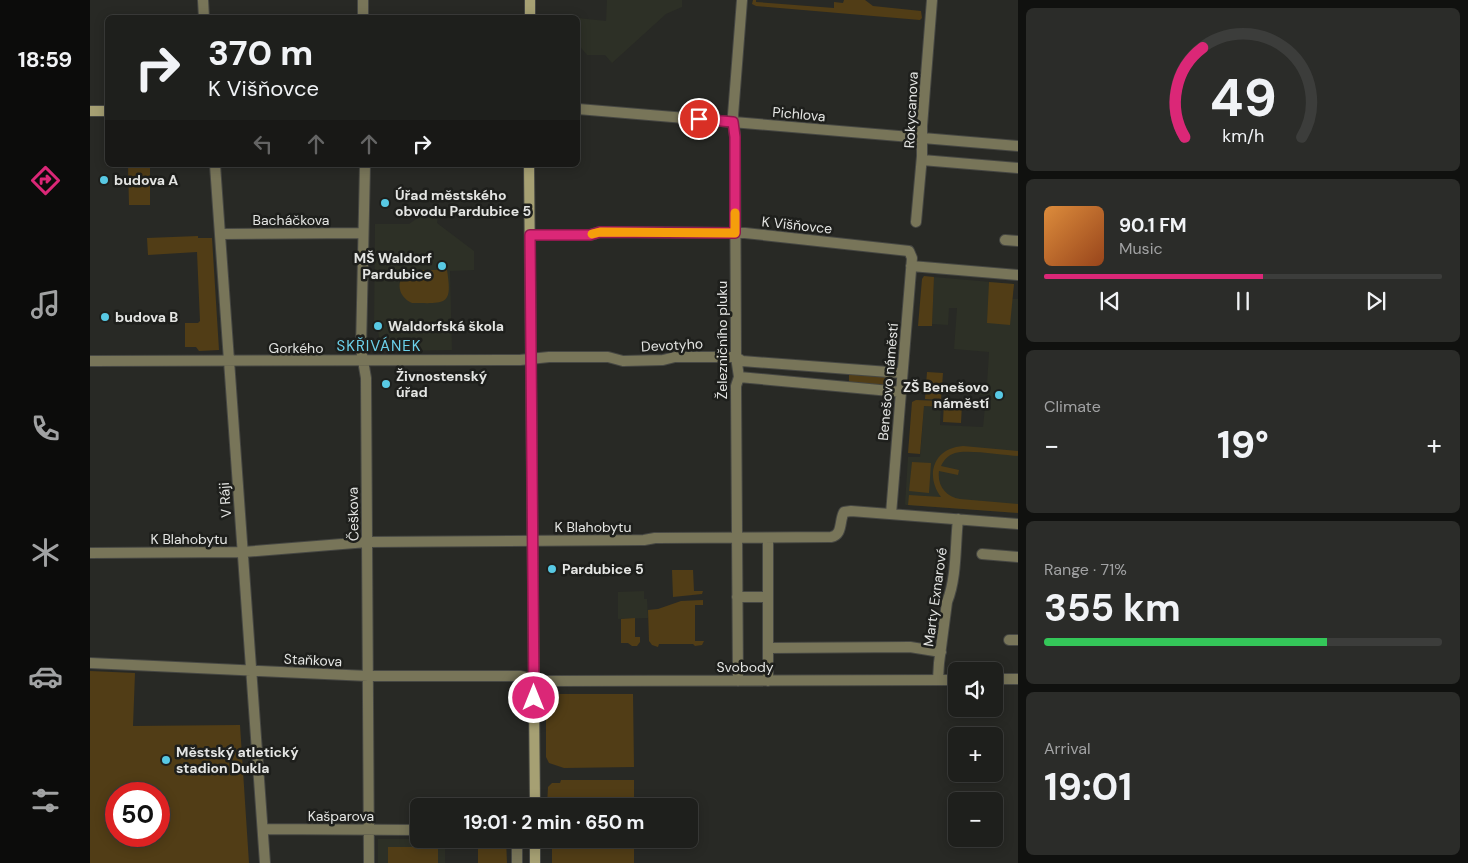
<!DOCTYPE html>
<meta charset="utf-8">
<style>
:root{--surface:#1e1f1c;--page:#2b2c29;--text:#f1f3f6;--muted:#a1a2a3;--line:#3c3d3b;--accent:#db2777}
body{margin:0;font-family:"DM Sans",sans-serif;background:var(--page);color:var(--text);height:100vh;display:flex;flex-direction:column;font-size:19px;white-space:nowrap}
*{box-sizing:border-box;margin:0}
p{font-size:16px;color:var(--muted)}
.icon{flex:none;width:28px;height:28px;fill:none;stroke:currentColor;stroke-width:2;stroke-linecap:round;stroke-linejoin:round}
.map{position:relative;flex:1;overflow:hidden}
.panel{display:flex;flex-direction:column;gap:8px;padding:8px;background:#10110f;width:450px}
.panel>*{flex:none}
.banner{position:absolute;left:15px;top:15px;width:475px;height:152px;border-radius:8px;box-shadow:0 2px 12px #0003,0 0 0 1px var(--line);background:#1e1f1c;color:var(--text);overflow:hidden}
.buttons{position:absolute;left:858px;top:662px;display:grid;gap:10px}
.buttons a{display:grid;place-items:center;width:55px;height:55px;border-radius:8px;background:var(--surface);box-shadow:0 2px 12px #0003,0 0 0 1px var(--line);font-size:25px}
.speed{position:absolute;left:15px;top:782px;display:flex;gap:10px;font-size:25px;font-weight:700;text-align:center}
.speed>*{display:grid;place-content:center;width:65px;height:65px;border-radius:50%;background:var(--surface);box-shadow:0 2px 12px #0003,0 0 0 1px var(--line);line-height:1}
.speed .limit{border:8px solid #d22;background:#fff;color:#111}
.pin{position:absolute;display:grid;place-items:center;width:42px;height:42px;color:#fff;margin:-21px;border:2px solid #fff;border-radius:50%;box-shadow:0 1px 5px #0007}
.me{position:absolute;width:55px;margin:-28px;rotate:0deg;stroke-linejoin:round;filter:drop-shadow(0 0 4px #0008)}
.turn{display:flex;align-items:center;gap:18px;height:105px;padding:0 20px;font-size:22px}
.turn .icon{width:65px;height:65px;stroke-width:2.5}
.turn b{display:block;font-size:35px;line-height:42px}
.lanes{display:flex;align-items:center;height:48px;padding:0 20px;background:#0003;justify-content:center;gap:25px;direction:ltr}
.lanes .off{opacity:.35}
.big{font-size:38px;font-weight:700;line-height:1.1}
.panel .card{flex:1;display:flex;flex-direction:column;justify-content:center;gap:8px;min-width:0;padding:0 18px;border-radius:8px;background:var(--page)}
.panel .dial{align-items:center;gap:0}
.dial svg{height:130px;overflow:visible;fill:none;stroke:var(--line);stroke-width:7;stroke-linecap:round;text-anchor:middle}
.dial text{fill:var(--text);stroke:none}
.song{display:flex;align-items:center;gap:15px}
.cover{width:60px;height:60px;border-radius:8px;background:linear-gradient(135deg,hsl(30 70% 55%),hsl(20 70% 35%))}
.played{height:5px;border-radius:2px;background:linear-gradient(90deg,var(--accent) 55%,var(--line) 55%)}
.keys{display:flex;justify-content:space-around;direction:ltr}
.heat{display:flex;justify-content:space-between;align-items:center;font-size:28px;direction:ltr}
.charge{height:8px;border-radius:4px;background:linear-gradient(90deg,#34c759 71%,var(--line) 0)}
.trip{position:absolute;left:320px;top:798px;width:288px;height:50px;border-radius:8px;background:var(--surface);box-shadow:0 2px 12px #0003,0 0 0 1px var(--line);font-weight:700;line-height:50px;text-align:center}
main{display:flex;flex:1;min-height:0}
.menu{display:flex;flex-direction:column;width:90px;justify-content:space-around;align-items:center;background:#0c0c0b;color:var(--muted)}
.menu .icon{width:35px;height:35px}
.menu .current{color:var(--accent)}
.menu b{font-size:22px;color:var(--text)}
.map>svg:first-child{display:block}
.built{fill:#2d3026}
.green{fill:#513d16;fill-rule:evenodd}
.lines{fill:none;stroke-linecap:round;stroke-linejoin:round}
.minor-casing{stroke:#464743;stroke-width:12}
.secondary-casing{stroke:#464743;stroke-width:12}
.minor{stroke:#787559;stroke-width:10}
.secondary{stroke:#a6a073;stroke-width:10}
.route-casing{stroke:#8e194d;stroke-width:12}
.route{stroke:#db2777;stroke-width:9}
.slow{stroke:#f59e0b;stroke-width:9}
.poi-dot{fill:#58c9e4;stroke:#1e1f1c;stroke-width:2}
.labels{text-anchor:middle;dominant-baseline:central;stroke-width:5;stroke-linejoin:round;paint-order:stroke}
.street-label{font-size:14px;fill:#e4e5e3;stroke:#1e1f1c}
.poi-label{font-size:14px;font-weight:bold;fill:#e4e5e3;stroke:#1e1f1c;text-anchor:start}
.neighbourhood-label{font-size:15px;letter-spacing:1px;fill:#6cd1ea;stroke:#1e1f1c}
</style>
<main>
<nav class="menu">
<b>18:59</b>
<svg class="icon current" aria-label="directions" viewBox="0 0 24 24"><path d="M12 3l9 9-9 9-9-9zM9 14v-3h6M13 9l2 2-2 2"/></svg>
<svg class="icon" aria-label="music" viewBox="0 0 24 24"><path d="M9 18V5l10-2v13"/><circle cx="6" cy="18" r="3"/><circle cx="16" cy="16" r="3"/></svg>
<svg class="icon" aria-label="phone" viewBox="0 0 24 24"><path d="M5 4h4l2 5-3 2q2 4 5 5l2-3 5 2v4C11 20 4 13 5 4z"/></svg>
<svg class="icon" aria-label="climate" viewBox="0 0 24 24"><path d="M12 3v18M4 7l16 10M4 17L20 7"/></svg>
<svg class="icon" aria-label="car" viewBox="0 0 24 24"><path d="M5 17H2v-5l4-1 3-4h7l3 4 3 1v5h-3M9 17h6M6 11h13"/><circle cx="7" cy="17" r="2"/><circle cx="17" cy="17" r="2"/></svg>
<svg class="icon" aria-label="filters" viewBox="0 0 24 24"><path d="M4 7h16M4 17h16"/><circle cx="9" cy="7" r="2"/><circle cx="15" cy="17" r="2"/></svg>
</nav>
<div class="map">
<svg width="928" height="863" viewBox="0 0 928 863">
<rect width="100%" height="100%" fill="#282925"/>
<!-- built -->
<path class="built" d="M 517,0 L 592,0 L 592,7 L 576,14 L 522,63 L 515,55 L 497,55 L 488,44 L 488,18 L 516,21 Z
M 332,215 L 348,215 L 347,223 L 384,251 L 384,270 L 360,271 L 362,350 L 312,351 L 310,346 L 292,346 L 290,344 L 288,330 L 284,328 L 285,224 L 319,224 Z
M 844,277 L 924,284 L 922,299 L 928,299 L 928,513 L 816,505 L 815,504 L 818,457 L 830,457 L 834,406 L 851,407 L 850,425 L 893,427 L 896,396 L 885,394 L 886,384 L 897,384 L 899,352 L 864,349 L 867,308 L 859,308 L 858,325 L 842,324 Z
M 554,591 L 554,599 L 557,599 L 558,618 L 528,619 L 528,592 Z
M 288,839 L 355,839 L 355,863 L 288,863 Z"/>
<!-- green -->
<path class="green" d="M 663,0 L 666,0 L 666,2 L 744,8 L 744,2 L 753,3 L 754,0 L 775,0 L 783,6 L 831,11 L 832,18 L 830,20 L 666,6 L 662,4 Z
M 38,165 L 60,165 L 60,205 L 39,205 Z
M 108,236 L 108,238 L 122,238 L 129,350 L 109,351 L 106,347 L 95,347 L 95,323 L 108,323 L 110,321 L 107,252 L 58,255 L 57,238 Z
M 318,270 L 357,270 C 363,307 355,303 322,303 C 312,299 305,287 313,276 C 314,274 317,272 318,270 Z
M 834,276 L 844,277 L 842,326 L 828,326 L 832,279 Z
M 899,282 L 924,284 L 920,325 L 897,323 Z
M 765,372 L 767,375 L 793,377 L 796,375 L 799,375 L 798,389 L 759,382 L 759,375 Z
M 837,372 L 853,373 L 851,400 L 835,399 Z
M 826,400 L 851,401 L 851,407 L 834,406 L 830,454 L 818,453 L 822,402 Z
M 854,402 L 872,404 L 871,423 L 853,422 Z
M 873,446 L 928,451 L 928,456 C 913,455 877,449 865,453 C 858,455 854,460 851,466 L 869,470 L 868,475 L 849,471 C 847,486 856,497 870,499 L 928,504 L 928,513 L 818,505 L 819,495 L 851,497 C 835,476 843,448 873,446 Z
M 822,462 L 841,463 L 839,493 L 819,491 Z
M 582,570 L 603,570 L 604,591 L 613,591 L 612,594 L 583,597 Z
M 613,600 L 613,605 L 605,605 L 605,641 L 614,641 L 612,645 L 605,646 L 603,644 L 569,644 L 568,647 L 562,645 L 559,641 L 558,610 L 568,609 L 591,601 Z
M 545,618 L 545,637 L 550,637 L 550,642 L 547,646 L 542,646 L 538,643 L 531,643 L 531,619 Z
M 0,671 L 45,673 L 43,726 L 150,725 L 159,863 L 0,863 ZM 26,794 L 69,794 L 69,836 L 26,836 Z
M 462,694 L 543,694 L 544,767 L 474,768 L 459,763 L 456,757 L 456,703 Z
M 471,780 L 544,780 L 544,806 L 457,806 L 458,787 L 462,783 L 470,783 Z
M 388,839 L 416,839 L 417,863 L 388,863 Z
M 462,839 L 544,839 L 544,863 L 462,863 Z
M 298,847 L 348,847 L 348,863 L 298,863 Z"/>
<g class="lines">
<defs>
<path id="minor" d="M 113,0 L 114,18
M 273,0 L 273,18
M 488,109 L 928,146
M 832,160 L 928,168
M 125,165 L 175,863
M 275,165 L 271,349 L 276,378 L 279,863
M 826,222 L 832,156 L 832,126 L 842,0
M 130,234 L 273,233
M 440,235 L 500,235 L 510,232 L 655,233 L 819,251 L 822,258 L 801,514
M 915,240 L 928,241
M 821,266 L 928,275
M 0,361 L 430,360 L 459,357 L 518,357 L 533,361 L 573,360 L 585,357 L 646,357 L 652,361 L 812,373
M 649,377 L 811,392
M 678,538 L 678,681
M 0,553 L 153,552 L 277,542 L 554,540 L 565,538 L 741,537 C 753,535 749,521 754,512 L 761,511 L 928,524
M 892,554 L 928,557
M 647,597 L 678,597
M 919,640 L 928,640
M 678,648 L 820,647 L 851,652
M 0,663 L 278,676 L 430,676 L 454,681 L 866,680
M 904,679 L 928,679
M 848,680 L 849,663 L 857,602 C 867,577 865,546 868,519
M 648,681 L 646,386 L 649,377 L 646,357 L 645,137 L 643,115 L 652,0
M 173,829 L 329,830
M 427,839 L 427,863"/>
<path id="secondary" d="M 440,0 L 440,18
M 0,111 L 18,111
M 439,165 L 445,806
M 445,839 L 445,863"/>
</defs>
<!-- minor casing -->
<use href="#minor" class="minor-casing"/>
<!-- secondary casing -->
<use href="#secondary" class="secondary-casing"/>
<!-- minor -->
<use href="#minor" class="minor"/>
<!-- secondary -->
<use href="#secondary" class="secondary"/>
</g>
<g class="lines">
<defs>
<path id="route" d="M 444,698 L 440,235 L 500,235 L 510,232 L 645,233 L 645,137 L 643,122 L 609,119"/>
</defs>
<!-- route casing -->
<use href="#route" class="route-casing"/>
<!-- route -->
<use href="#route" class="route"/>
<!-- slow -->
<path class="slow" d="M 502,234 L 510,232 L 645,233 L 645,213"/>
</g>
<!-- markers -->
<g class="poi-dot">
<circle cx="14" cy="180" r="5"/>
<circle cx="295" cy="203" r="5"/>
<circle cx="352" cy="266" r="5"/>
<circle cx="15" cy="317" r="5"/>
<circle cx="288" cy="326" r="5"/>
<circle cx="296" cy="384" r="5"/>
<circle cx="909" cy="395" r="5"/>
<circle cx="462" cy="569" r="5"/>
<circle cx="76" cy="760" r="5"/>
</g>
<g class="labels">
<!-- street labels -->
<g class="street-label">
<text transform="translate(821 110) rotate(-87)">Rokycanova</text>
<text transform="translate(709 114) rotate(5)">Pichlova</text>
<text x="201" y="220">Bacháčkova</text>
<text transform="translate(707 225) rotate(6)">K Višňovce</text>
<text transform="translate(632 340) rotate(-90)">Železničního pluku</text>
<text transform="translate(582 345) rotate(-3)">Devotyho</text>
<text x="206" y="348">Gorkého</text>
<text transform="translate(798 382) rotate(-85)">Benešovo náměstí</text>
<text transform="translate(135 500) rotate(-94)">V Ráji</text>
<text transform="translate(263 514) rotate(-91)">Češkova</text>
<text x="503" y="527">K Blahobytu</text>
<text x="99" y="539">K Blahobytu</text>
<text transform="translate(845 597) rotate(-82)">Marty Exnarové</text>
<text transform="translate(223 660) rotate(3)">Staňkova</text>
<text x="655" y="667">Svobody</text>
<text x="251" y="816">Kašparova</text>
</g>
<!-- poi labels -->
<g class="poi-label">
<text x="24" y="180">budova A</text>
<text x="305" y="195">Úřad městského<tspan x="305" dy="16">obvodu Pardubice 5</tspan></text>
<text x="342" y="258" text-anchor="end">MŠ Waldorf<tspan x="342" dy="16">Pardubice</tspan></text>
<text x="25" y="317">budova B</text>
<text x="298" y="326">Waldorfská škola</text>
<text x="306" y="376">Živnostenský<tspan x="306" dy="16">úřad</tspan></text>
<text x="899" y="387" text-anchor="end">ZŠ Benešovo<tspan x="899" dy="16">náměstí</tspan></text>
<text x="472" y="569">Pardubice 5</text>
<text x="86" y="752">Městský atletický<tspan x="86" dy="16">stadion Dukla</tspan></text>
</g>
<!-- neighbourhood labels -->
<g class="neighbourhood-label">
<text x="289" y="346">SKŘIVÁNEK</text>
</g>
</g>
</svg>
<div class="buttons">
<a><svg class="icon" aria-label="sound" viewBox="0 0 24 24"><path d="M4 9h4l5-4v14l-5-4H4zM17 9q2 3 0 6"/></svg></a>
<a>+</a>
<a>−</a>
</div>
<div class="speed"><div class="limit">50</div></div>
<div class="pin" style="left:609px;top:119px;background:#d93025"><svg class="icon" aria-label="arrive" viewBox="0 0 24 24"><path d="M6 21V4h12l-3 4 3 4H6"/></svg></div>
<svg class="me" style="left:444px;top:698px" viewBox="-20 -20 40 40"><circle r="17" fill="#db2777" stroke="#fff" stroke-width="3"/><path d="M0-11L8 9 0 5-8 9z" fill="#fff"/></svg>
<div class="trip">19:01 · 2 min · 650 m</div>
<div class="banner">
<div class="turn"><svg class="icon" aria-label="right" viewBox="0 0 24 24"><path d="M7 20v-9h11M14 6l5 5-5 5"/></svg><div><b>370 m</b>K Višňovce</div></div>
<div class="lanes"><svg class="icon off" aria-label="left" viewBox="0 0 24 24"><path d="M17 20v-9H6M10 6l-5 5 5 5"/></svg><svg class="icon off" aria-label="ahead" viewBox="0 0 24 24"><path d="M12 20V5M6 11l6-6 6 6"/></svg><svg class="icon off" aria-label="ahead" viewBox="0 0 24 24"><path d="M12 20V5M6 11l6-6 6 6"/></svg><svg class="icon" aria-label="right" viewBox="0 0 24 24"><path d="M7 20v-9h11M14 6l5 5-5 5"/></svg></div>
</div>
</div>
<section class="panel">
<div class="card dial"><svg viewBox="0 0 100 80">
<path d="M14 69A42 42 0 1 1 86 69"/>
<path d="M14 69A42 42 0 0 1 25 14" stroke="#db2777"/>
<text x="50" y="56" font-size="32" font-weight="700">49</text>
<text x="50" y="72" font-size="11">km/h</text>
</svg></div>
<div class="card">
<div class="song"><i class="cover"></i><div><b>90.1 FM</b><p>Music</p></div></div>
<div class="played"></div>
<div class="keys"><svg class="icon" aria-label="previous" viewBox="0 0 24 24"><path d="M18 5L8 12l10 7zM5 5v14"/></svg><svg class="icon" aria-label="pause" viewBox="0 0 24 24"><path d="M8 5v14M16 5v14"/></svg><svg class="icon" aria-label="next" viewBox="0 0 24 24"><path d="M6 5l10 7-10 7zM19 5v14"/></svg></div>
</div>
<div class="card"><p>Climate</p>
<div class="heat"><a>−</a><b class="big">19°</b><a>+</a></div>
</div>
<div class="card"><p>Range · 71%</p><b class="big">355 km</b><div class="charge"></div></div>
<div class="card"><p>Arrival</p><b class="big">19:01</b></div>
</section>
</main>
